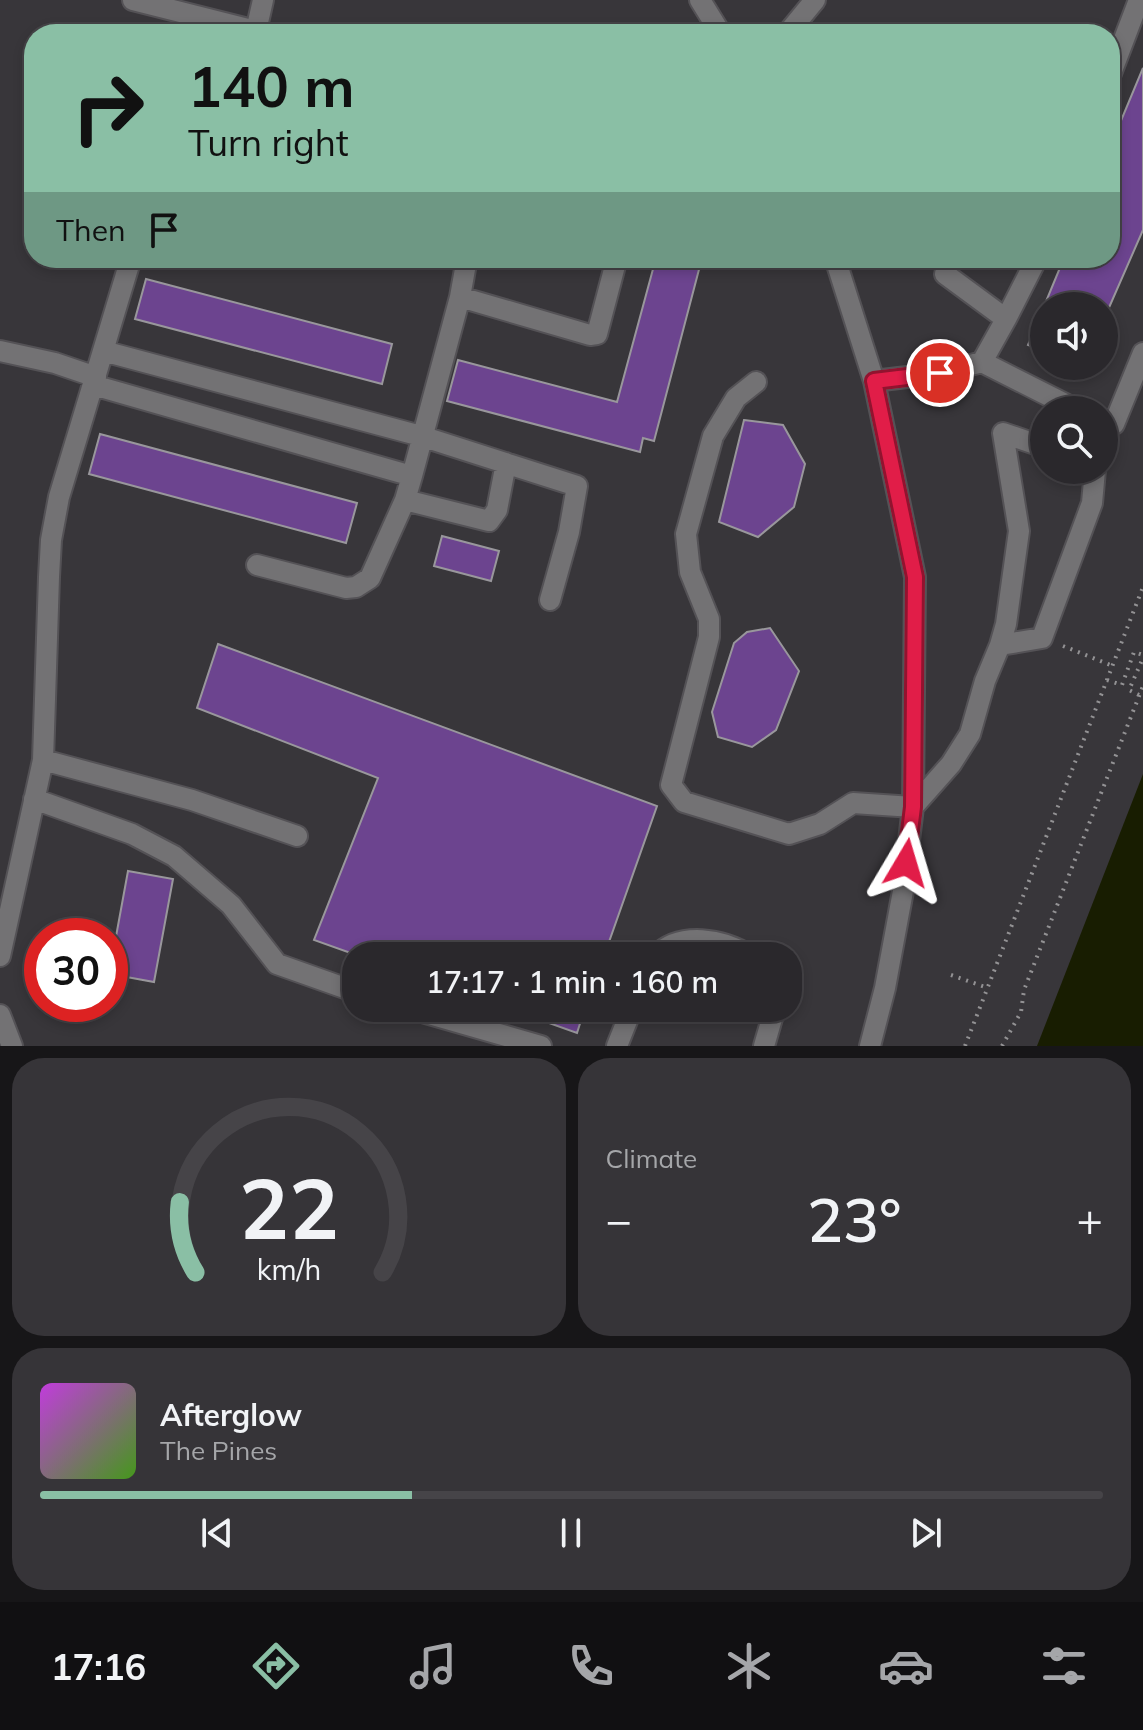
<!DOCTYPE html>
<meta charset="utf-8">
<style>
:root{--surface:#2a282c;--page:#363438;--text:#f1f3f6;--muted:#a5a6a9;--line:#464448;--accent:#8abfa5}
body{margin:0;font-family:Mulish,sans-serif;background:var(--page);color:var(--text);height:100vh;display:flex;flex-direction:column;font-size:30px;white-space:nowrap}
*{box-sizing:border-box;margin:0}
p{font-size:26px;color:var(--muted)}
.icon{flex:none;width:44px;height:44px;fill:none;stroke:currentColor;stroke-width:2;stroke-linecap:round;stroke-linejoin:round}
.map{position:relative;height:1046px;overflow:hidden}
.details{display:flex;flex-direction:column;gap:12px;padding:12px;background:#171618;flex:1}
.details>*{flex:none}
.hud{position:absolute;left:24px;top:24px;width:1096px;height:244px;border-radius:32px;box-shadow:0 4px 12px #0003,0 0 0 2px var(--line);background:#8abfa5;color:#111;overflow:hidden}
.buttons{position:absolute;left:1030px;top:292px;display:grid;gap:16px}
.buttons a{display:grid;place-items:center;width:88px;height:88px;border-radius:50%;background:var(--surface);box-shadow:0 4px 12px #0003,0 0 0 2px var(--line);font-size:40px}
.speed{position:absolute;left:24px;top:918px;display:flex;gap:16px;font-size:40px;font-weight:700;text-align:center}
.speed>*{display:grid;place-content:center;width:104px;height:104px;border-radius:50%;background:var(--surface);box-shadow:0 4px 12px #0003,0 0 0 2px var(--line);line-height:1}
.speed .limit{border:12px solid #d22;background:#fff;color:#111}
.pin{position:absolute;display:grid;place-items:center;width:68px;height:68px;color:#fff;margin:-34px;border:4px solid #fff;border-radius:50%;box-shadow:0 2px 8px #0007}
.me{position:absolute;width:88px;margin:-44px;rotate:7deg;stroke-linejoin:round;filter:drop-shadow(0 0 6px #0008)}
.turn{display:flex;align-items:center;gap:28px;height:168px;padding:0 32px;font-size:36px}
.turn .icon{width:104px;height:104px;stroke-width:2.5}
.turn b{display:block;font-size:56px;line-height:68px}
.then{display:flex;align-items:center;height:76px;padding:0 32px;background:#0003;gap:16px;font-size:30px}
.big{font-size:60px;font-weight:600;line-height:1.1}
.details .card{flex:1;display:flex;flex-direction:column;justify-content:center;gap:12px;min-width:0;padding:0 28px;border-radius:32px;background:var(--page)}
.details .dial{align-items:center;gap:0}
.dial svg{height:208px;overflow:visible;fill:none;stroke:var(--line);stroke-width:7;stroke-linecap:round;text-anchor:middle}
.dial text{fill:var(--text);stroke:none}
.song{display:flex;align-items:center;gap:24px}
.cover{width:96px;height:96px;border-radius:12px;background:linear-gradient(135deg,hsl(290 70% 55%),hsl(100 70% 35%))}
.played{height:8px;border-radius:4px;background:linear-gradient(90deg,var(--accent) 35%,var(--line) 35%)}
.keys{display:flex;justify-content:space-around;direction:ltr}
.heat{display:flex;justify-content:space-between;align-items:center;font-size:44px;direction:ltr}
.details .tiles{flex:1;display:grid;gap:12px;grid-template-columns:1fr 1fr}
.card:last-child{grid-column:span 2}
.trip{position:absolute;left:342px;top:942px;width:460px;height:80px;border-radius:32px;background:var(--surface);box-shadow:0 4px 12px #0003,0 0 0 2px var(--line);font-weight:600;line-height:80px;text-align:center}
.dock{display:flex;height:128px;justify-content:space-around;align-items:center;background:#111012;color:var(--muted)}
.dock .icon{width:56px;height:56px}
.dock .current{color:var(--accent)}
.dock b{font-size:36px;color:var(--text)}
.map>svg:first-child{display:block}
.water{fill:#181d01}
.building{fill:#6c448f;stroke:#99979c;stroke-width:2}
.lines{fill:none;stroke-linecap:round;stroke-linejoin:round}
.minor-casing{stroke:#545256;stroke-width:24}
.path{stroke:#939294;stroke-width:4;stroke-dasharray:2 6;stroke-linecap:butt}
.minor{stroke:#737274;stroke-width:20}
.route-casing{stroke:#92132f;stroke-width:20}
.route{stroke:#e11d48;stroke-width:14}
</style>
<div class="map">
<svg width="1143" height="1046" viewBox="0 0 1143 1046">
<rect width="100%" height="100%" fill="#38363a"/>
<!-- water -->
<path class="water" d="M 1143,774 L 1143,1046 L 1037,1046 Z"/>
<!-- building -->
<path class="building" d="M 1143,68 L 1143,230 L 1104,319 L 1104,306 L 1044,306 L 1044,351 L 1028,345 L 1064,258 L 1110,258 L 1110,147 Z
M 656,258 L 702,258 L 654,441 L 643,438 L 640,452 L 447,401 L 458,360 L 617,402 Z
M 146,279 L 392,344 L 382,384 L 135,319 Z
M 744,420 L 783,425 L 805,464 L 794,507 L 758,537 L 719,522 Z
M 100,434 L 357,503 L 346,543 L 89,474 Z
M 442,536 L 499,551 L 491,581 L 434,566 Z
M 770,628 L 799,671 L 776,730 L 752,747 L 718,737 L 712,712 L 734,643 L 747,632 Z
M 218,644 L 657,806 L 604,956 L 359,956 L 314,940 L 378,778 L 197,708 Z
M 128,871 L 173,879 L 154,982 L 110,974 L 110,941 L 115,942 Z
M 507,1008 L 585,1008 L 577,1033 Z"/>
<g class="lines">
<defs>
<path id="minor" d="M 133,0 L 256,31 L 263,0
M 700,0 L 721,34
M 787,34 L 815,0
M 1110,76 L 1139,0
M 835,258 L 874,381 L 915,577 L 913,807 L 903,891 L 885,988 L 870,1046
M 945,274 L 1006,319
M 460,297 L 590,335 L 597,334 L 617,258
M 0,351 L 55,363 L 96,377
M 103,351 L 421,436 L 577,486 L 569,532 L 550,600
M 982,362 L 1006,319 L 1037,258
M 874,381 L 940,373 L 982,362 L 1077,410
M 756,382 L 736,398 L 713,436 L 686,534 L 690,572 L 709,619 L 709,637 L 671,785 L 684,802 L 789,834 L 820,824 L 853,803 L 913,807 L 951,764 L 970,734 L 985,681 L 1000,645 L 1006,624 L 1019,531 L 1003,433 L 1044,447
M 93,385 L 412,476 L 460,297 L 467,258
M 1104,420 L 1114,424 L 1143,353
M 405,500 L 489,521 L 497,510 L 506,463
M 257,565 L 346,588 L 356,587 L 370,578 L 405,500 L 412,476
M 1000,645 L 1042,638 L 1092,503 L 1095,470
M 43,760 L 192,800 L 297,836
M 34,799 L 132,834 L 174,856 L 231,905 L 277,964 L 356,992
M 0,956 L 43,760 L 49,577 L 51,540 L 59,497 L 131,258
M 656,956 C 680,931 723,939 750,956
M 408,1008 L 541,1046
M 0,1015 L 12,1046
M 617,1046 L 632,1008
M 764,1046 L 775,1008"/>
</defs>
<!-- minor casing -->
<use href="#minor" class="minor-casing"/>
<!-- path -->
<path class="path" d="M 1063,646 L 1113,666
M 1107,680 L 1122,685 L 1134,652 L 1143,655
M 1139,695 L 1129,690 L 1143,658
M 951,975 L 988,988
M 965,1046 L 1143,587
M 1002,1046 L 1021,1012 L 1024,990 L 1143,686"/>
<!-- minor -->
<use href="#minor" class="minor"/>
</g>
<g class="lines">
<defs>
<path id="route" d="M 906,863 L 913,807 L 915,577 L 874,381 L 940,373"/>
</defs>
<!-- route casing -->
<use href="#route" class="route-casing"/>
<!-- route -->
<use href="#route" class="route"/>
</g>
</svg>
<div class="buttons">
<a><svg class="icon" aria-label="sound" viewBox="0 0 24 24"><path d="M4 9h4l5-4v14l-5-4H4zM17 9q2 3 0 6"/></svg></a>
<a><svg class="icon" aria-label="search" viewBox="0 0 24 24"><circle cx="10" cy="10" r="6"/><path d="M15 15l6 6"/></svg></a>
</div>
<div class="speed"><div class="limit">30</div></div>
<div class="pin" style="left:940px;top:373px;background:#d93025"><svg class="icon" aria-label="arrive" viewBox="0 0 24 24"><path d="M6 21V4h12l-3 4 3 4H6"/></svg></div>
<svg class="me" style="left:906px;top:863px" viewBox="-20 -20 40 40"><path d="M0-17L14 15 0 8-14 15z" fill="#e11d48" stroke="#fff" stroke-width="4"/></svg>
<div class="trip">17:17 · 1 min · 160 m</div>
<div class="hud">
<div class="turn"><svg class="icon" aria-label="right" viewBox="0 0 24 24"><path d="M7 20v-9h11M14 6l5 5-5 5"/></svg><div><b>140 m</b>Turn right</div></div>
<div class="then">Then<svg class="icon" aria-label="arrive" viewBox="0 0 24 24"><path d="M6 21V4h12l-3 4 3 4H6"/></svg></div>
</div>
</div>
<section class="details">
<div class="tiles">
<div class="card dial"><svg viewBox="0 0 100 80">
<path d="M14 69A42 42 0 1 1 86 69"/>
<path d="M14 69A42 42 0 0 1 8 42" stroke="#8abfa5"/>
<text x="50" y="56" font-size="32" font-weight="700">22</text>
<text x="50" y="72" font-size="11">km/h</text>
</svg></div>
<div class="card"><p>Climate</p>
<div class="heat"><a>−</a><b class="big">23°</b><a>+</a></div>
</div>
<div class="card">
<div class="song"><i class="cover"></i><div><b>Afterglow</b><p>The Pines</p></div></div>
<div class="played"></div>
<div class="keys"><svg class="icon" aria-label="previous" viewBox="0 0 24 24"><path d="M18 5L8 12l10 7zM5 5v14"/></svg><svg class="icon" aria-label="pause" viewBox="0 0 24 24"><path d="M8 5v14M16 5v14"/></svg><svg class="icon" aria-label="next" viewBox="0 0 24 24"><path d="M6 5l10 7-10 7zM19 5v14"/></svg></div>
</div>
</div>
</section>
<nav class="dock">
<b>17:16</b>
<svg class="icon current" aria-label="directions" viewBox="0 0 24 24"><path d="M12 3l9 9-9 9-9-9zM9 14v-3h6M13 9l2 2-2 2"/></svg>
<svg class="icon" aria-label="music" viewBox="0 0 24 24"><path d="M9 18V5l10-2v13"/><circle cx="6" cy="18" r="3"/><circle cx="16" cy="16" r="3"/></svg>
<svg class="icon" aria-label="phone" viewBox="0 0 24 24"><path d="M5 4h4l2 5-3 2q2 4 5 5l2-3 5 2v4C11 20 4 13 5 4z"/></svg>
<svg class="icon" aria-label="climate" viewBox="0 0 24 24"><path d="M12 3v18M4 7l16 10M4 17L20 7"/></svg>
<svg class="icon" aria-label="car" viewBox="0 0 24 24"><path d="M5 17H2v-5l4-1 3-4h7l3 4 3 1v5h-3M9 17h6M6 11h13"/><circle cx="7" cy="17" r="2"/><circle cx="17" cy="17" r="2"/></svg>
<svg class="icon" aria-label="filters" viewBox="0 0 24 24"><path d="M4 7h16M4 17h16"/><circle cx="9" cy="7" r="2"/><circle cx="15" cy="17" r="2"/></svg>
</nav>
